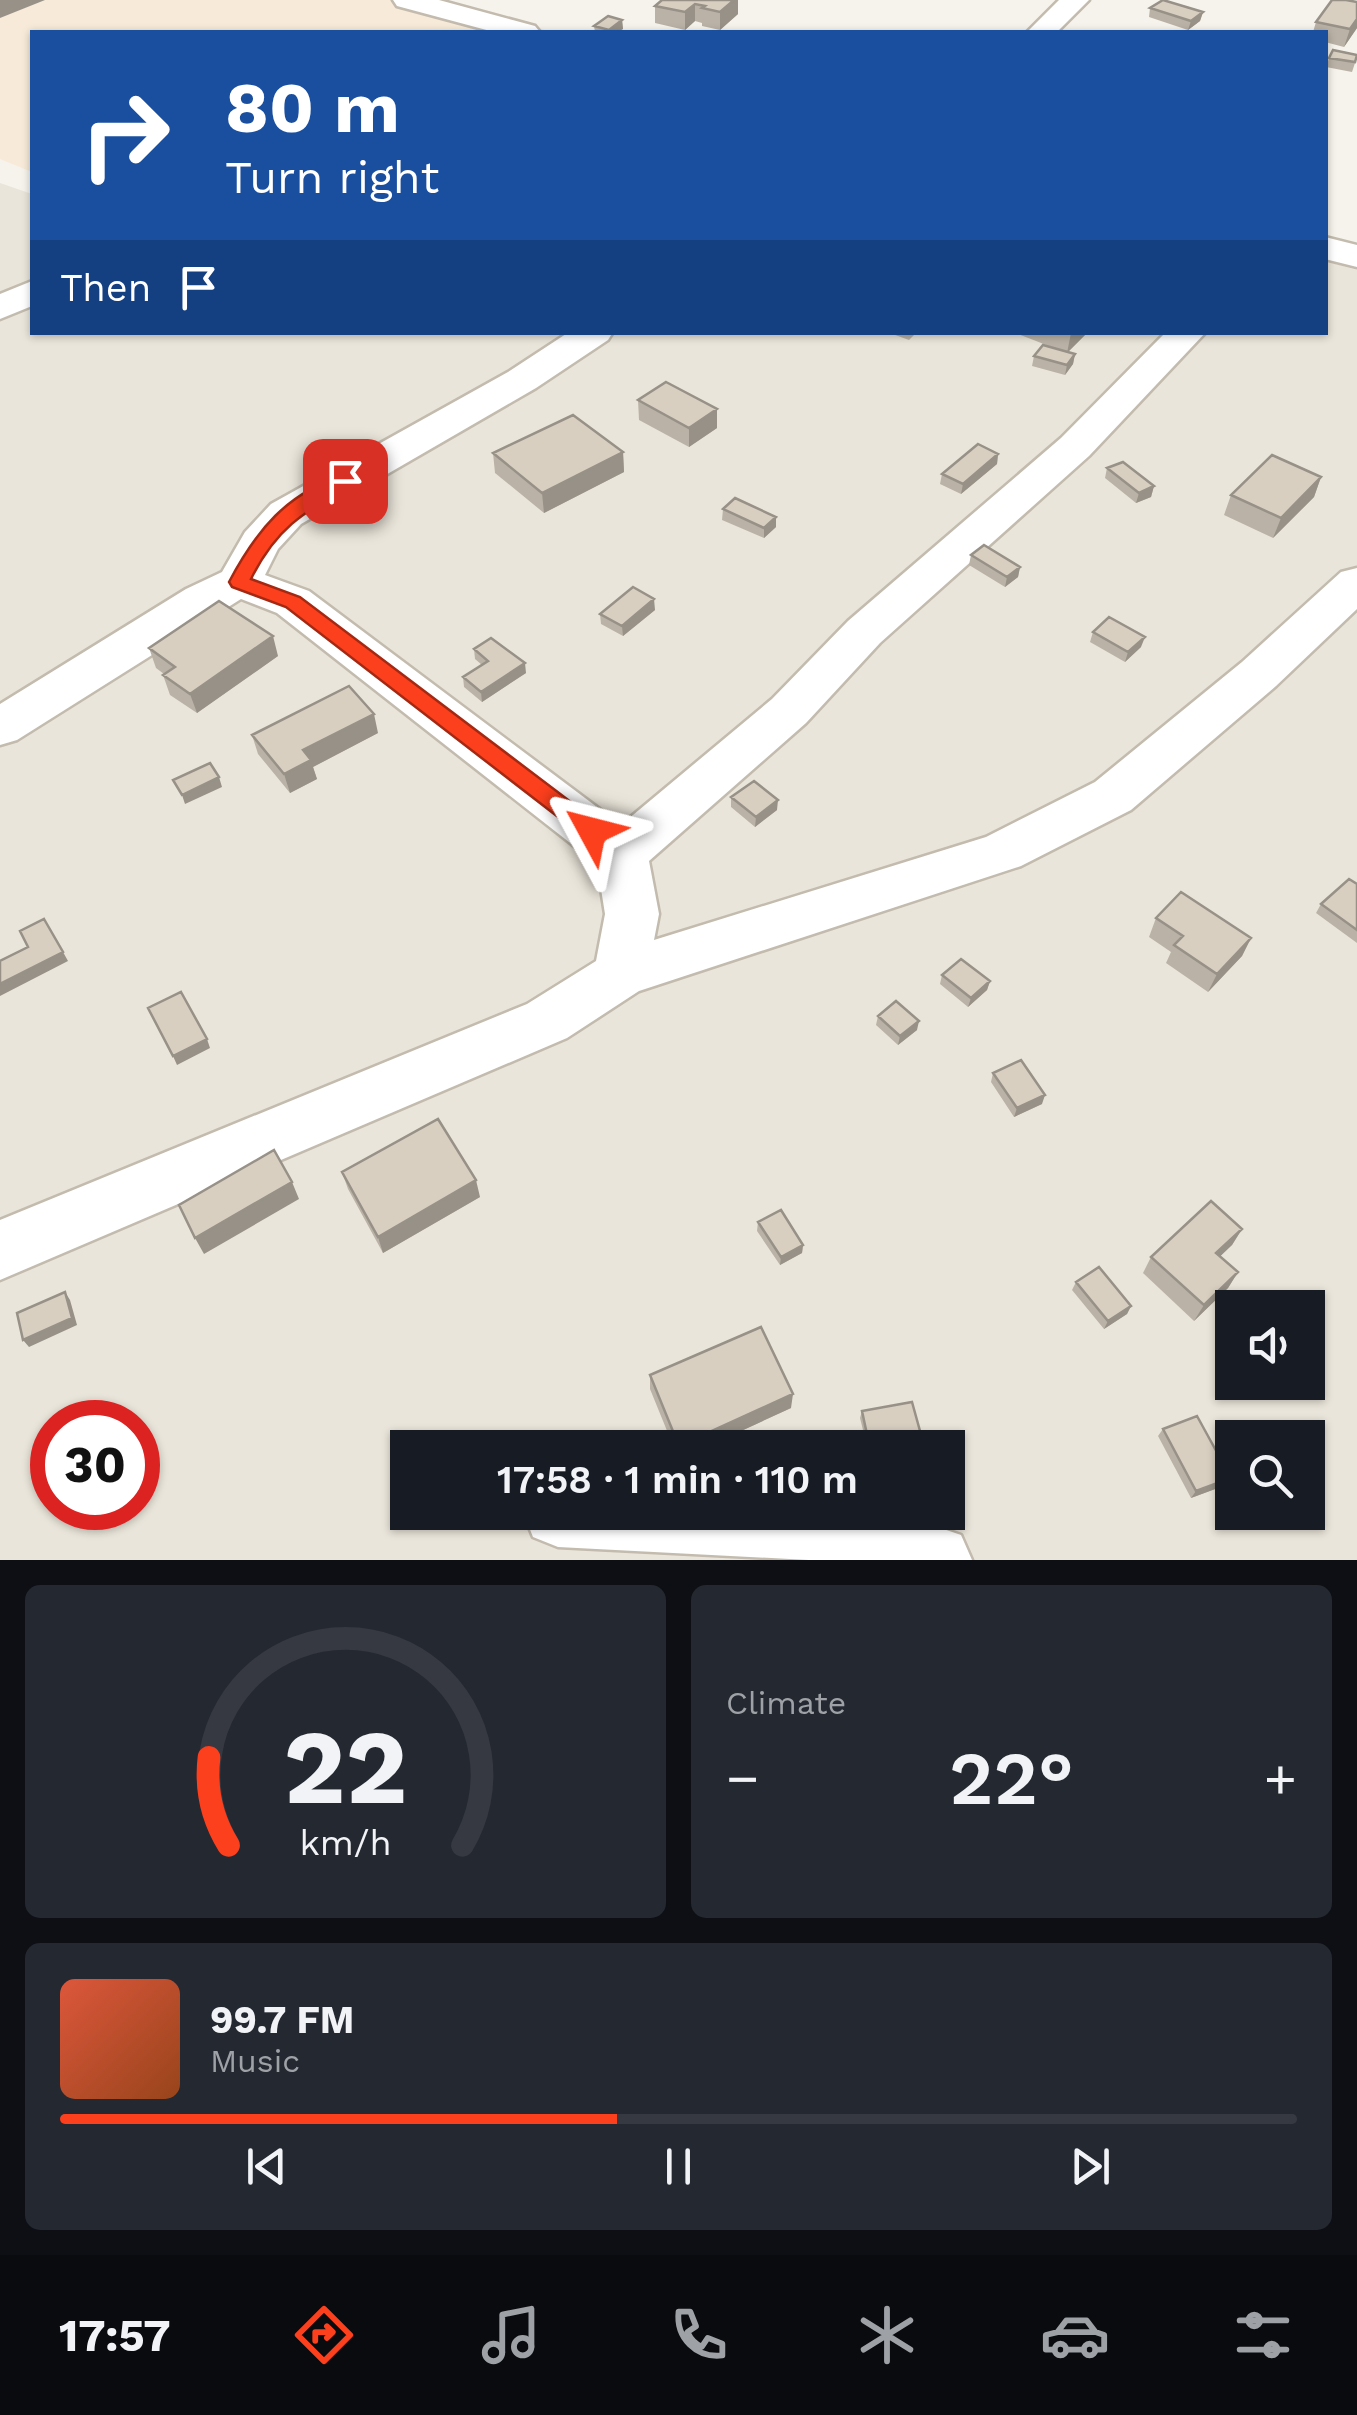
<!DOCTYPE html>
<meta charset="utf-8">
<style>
:root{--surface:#171b24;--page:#242831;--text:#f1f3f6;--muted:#9ea1a6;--line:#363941;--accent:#fc3f1d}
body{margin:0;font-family:"Work Sans",sans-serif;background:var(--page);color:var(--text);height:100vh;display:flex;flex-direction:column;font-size:38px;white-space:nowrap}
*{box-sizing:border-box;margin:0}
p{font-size:32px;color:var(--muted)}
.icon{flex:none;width:55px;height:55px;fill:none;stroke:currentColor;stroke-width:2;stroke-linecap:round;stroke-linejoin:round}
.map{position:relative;height:1560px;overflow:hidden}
.side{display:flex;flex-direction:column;gap:25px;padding:25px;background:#0d0f14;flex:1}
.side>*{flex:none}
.guide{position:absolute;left:30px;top:30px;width:1298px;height:305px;border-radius:0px;box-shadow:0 2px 8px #0004;background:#1a4fa0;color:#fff;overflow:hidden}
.buttons{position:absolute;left:1215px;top:1290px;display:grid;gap:20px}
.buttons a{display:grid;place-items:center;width:110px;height:110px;border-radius:0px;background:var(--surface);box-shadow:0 2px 8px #0004;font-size:50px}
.speed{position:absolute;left:30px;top:1400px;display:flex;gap:20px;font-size:50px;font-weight:700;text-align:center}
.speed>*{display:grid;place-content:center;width:130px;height:130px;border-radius:50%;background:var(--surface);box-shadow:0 2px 8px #0004;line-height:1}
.speed .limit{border:15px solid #d22;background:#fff;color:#111}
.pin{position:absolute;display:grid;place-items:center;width:85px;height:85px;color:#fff;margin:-42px;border-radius:20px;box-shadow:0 5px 15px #0006}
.me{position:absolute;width:110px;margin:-55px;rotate:308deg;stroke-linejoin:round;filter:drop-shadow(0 0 8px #0008)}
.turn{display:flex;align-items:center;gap:35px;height:210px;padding:0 30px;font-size:45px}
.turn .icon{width:130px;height:130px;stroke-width:2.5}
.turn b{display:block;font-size:70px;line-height:85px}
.then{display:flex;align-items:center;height:95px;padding:0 30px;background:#0003;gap:20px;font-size:38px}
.big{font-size:75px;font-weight:600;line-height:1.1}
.side .tile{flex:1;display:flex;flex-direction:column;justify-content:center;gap:15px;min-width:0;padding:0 35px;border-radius:15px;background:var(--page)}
.side .dial{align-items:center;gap:0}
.dial svg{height:260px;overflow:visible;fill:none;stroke:var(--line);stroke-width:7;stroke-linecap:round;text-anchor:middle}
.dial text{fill:var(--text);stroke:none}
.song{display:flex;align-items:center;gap:30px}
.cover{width:120px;height:120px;border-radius:15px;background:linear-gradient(135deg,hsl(10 70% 55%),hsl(20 70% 35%))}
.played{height:10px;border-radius:5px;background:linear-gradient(90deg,var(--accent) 45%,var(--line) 45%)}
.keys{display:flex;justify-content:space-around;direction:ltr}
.heat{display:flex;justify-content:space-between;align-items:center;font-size:55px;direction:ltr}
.side .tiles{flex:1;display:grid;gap:25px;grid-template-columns:1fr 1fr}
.tile:last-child{grid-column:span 2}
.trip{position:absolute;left:390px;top:1430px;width:575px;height:100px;border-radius:0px;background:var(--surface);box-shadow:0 2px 8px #0004;font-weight:600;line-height:100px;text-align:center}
.tabs{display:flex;height:160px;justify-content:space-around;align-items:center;background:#090b0e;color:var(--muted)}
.tabs .icon{width:70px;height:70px}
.tabs .current{color:var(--accent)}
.tabs b{font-size:45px;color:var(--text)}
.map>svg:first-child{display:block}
.residential{fill:#eae5da;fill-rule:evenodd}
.commercial{fill:#f7ead8}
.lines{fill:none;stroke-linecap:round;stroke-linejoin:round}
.minor-casing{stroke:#c2bbae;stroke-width:5}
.minor{fill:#fff;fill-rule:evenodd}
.wall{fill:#bab2a6}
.shaded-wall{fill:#979187}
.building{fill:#d8cfc1;stroke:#979187;stroke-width:2.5}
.route{fill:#fc3f1d;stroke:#a42913;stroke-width:2.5}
</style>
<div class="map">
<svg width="1357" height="1560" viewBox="0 0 1357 1560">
<rect width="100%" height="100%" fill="#f6f3ec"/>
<!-- residential -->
<path class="residential" d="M 0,183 L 32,194 L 32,332 L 1325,332 L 1325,261 L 1357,270 L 1357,1560 L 0,1560 ZM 1232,1308 L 1308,1308 L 1308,1382 L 1232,1382 ZM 52,1422 L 138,1422 L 138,1508 L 52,1508 ZM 1232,1438 L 1308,1438 L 1308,1512 L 1232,1512 ZM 408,1448 L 948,1448 L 948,1512 L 408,1512 Z"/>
<!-- commercial -->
<path class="commercial" d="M 0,0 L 436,0 L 553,32 L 32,32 L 32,172 L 0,159 Z"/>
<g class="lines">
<defs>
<path id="minor" d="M 393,0 L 439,0 L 535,26 L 540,32 L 494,32 L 397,6 Z
M 1059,0 L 1089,0 L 1057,32 L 1027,32 Z
M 1325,237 L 1357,245 L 1357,267 L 1325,259 Z
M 32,281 L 32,306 L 0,319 L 0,294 Z
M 569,332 L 613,332 L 608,340 L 536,388 L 301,524 L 278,549 L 265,575 L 309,591 L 621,825 L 772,699 L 848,621 L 1061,438 L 1166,332 L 1206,332 L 1089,456 L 880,643 L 806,723 L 649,861 L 659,914 L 654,940 L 986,837 L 1095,782 L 1242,662 L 1341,572 L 1357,568 L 1357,609 L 1276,686 L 1131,810 L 1021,866 L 639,991 L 567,1038 L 0,1280 L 0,1220 L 527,1004 L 596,961 L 605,914 L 597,864 L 277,613 L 241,599 L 17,740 L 0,745 L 0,704 L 186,589 L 222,572 L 245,532 L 271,504 L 508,372 Z
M 523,1512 L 894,1512 L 961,1535 L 972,1560 L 809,1560 L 558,1547 L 533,1537 Z"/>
</defs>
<!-- minor casing -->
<use href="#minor" class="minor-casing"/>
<!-- minor -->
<use href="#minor" class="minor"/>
</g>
<!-- wall -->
<path class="wall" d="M 738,0 L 738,14 L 720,30 L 702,26 L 702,23 L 695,21 L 685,30 L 655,23 L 655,6 Z
M 1150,8 L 1203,12 L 1200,21 L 1188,30 L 1149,17 Z
M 622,20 L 623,29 L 617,32 L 595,32 L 594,26 Z
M 1316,22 L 1357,28 L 1344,47 L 1325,42 L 1325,32 L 1313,32 Z
M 1357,57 L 1352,72 L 1326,67 L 1329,58 Z
M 887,332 L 917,332 L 909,340 Z
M 1018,332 L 1088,332 L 1068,352 L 1075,354 L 1073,364 L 1065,375 L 1032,366 L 1034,356 L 1054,348 L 1018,334 Z
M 638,400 L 717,409 L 717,428 L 689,447 L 639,420 Z
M 623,452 L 624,472 L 544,513 L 495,473 L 493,453 Z
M 998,454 L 997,464 L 961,494 L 940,484 L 942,474 Z
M 1107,468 L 1154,486 L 1151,497 L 1136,503 L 1105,478 Z
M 1321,477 L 1314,497 L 1273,538 L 1224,515 L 1231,495 Z
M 723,509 L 776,527 L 764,538 L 722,520 Z
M 971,555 L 1020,567 L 1018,577 L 1005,587 L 969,565 Z
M 655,610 L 623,636 L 601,624 L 600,614 Z
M 1093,632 L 1141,647 L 1125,662 L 1090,642 Z
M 149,648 L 278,656 L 197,713 L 170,695 L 163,675 L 164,674 L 156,668 Z
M 474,649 L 526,673 L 482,702 L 464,687 L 463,677 L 482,665 L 475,659 Z
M 378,733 L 313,767 L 317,779 L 290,793 L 258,754 L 252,735 Z
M 731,797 L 777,810 L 755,827 L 731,807 Z
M 1357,884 L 1357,943 L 1316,913 L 1321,904 Z
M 1156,918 L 1251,938 L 1242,956 L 1208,992 L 1166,963 L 1171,952 L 1149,937 Z
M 942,975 L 990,981 L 987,990 L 968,1007 L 940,984 Z
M 878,1016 L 917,1030 L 898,1045 L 876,1025 Z
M 993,1073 L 1042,1104 L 1014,1117 L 991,1082 Z
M 342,1172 L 480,1197 L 383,1253 L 348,1189 Z
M 758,1222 L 803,1245 L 802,1253 L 780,1265 L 757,1231 Z
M 1242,1229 L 1232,1245 L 1220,1256 L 1238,1272 L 1228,1288 L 1194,1321 L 1143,1273 L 1151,1257 Z
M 1076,1282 L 1131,1306 L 1127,1314 L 1104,1329 L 1072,1290 Z
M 650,1375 L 791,1408 L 704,1448 L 674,1448 L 650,1389 Z
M 862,1411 L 920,1431 L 918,1438 L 867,1446 L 860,1418 Z
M 1163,1429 L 1231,1478 L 1226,1485 L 1191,1498 L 1158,1436 Z"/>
<!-- shaded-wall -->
<path class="shaded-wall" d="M 0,0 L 45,0 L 0,18 Z
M 734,0 L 738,0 L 738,14 L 720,30 L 720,12 Z
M 695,4 L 695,21 L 685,30 L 685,12 Z
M 1203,12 L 1200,21 L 1188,30 L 1191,21 Z
M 1357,19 L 1357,28 L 1344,47 L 1350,29 Z
M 622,20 L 623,29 L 617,32 L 609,32 L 609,30 Z
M 1072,332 L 1088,332 L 1067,353 L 1071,333 Z
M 1075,354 L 1073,364 L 1065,375 L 1067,365 Z
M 717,409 L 717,428 L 689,447 L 689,428 Z
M 623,452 L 624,472 L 544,513 L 542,493 Z
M 998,454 L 997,464 L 961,494 L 963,484 Z
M 1321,477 L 1314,497 L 1273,538 L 1281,518 Z
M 1154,486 L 1151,497 L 1136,503 L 1139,493 Z
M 776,517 L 776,527 L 764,538 L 764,528 Z
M 1020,567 L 1018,577 L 1005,587 L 1007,577 Z
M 654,599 L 655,610 L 623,636 L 622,626 Z
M 273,636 L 278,656 L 197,713 L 190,694 Z
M 1145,637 L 1141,647 L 1125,662 L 1128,652 Z
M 525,663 L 526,673 L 482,702 L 481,692 Z
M 374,714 L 378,733 L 313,767 L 317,779 L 290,793 L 284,774 L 303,750 Z
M 219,777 L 222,787 L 185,804 L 182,795 Z
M 778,800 L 777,810 L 755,827 L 756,817 Z
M 1251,938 L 1242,956 L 1208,992 L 1217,974 Z
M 63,952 L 68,961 L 0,996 L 0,984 Z
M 990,981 L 987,990 L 968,1007 L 971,998 Z
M 919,1021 L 917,1030 L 898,1045 L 900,1036 Z
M 207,1039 L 210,1048 L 177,1065 L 173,1056 Z
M 1045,1095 L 1042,1104 L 1014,1117 L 1017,1108 Z
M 476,1180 L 480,1197 L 383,1253 L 378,1237 Z
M 292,1182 L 299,1199 L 204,1254 L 195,1238 Z
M 1242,1229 L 1232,1245 L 1207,1269 L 1216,1253 Z
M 803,1245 L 802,1253 L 780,1265 L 781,1257 Z
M 1238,1272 L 1228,1288 L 1194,1321 L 1204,1305 Z
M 65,1292 L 70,1300 L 77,1325 L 29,1347 L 23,1340 Z
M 1131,1306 L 1127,1314 L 1104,1329 L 1108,1321 Z
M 793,1394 L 791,1408 L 704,1448 L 679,1448 L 679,1446 Z
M 1231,1478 L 1226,1485 L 1191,1498 L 1196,1491 Z"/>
<!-- building -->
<path class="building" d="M 662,0 L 734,0 L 720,12 L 702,8 L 705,6 L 695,4 L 685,12 L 655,6 Z
M 1163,0 L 1203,12 L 1191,21 L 1150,8 Z
M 1332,0 L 1346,0 L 1357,2 L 1357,19 L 1350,29 L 1316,22 Z
M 608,16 L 622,20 L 609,30 L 594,26 Z
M 1333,50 L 1357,55 L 1355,62 L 1329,58 Z
M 1043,345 L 1075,354 L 1067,365 L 1034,356 Z
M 666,382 L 717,409 L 689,428 L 638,400 Z
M 573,415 L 623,452 L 542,493 L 493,453 Z
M 978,444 L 998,454 L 963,484 L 942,474 Z
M 1272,455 L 1321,477 L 1281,518 L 1231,495 Z
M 1123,462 L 1154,486 L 1139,493 L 1107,468 Z
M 735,498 L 776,517 L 764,528 L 723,509 Z
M 984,545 L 1020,567 L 1007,577 L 971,555 Z
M 633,587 L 654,599 L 622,626 L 600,614 Z
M 219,601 L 273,636 L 190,694 L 163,675 L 175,667 L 149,648 Z
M 1109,617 L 1145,637 L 1128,652 L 1093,632 Z
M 491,638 L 525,663 L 481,692 L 463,677 L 488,661 L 474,649 Z
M 349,686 L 374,714 L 303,750 L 311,760 L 284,774 L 252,735 Z
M 210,763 L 219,777 L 182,795 L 173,780 Z
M 754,781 L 778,800 L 756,817 L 731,797 Z
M 1349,879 L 1357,884 L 1357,930 L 1321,904 Z
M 1181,892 L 1251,938 L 1217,974 L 1174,945 L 1183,936 L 1156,918 Z
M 44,919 L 63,952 L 0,984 L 0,961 L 28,947 L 20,931 Z
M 961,959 L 990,981 L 971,998 L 942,975 Z
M 181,992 L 207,1039 L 173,1056 L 148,1008 Z
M 896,1001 L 919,1021 L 900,1036 L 878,1016 Z
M 1021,1060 L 1045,1095 L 1017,1108 L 993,1073 Z
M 438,1119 L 476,1180 L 378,1237 L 342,1172 Z
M 274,1150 L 292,1182 L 195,1238 L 179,1205 Z
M 1211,1201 L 1242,1229 L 1216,1253 L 1238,1272 L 1204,1305 L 1151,1257 Z
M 781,1210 L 803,1245 L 781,1257 L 758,1222 Z
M 1099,1267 L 1131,1306 L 1108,1321 L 1076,1282 Z
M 65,1292 L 72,1318 L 23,1340 L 17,1313 Z
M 761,1327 L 793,1394 L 679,1446 L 650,1375 Z
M 912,1402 L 920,1431 L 868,1439 L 862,1411 Z
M 1197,1416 L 1231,1478 L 1196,1491 L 1163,1429 Z"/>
<!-- route -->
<path class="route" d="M 345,475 L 354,481 L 352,485 C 303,513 277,527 251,579 L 300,597 L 600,824 L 604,831 L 600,837 L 584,837 L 286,607 L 232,587 L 229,582 C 256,531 287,492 345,475 Z"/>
</svg>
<div class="buttons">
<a><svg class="icon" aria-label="sound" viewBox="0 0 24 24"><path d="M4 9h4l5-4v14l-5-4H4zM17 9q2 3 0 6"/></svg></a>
<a><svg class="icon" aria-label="search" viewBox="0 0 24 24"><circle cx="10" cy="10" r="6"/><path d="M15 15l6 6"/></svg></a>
</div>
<div class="speed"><div class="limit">30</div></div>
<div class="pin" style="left:345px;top:481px;background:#d93025"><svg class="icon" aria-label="arrive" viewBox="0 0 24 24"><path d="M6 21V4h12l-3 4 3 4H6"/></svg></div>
<svg class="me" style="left:592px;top:831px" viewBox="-20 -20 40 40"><path d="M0-17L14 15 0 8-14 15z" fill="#fc3f1d" stroke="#fff" stroke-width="4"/></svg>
<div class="trip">17:58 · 1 min · 110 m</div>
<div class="guide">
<div class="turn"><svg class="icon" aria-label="right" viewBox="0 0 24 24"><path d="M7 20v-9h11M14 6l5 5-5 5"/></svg><div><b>80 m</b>Turn right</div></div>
<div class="then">Then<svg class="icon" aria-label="arrive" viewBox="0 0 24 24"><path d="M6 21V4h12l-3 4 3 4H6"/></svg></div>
</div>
</div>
<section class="side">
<div class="tiles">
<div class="tile dial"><svg viewBox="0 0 100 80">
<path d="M14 69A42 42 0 1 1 86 69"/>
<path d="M14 69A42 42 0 0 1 8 42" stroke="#fc3f1d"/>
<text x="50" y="56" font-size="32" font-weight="700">22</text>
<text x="50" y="72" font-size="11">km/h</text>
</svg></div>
<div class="tile"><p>Climate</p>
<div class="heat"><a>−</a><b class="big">22°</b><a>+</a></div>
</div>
<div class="tile">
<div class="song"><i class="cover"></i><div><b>99.7 FM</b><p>Music</p></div></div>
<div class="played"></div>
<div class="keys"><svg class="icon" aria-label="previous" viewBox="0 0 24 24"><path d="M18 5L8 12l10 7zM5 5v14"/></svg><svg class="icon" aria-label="pause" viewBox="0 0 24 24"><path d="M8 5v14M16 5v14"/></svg><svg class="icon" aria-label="next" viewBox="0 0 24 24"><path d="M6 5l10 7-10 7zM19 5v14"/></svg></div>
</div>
</div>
</section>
<nav class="tabs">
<b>17:57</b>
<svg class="icon current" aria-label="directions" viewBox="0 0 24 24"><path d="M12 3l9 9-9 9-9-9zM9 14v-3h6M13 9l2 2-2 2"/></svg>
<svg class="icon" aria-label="music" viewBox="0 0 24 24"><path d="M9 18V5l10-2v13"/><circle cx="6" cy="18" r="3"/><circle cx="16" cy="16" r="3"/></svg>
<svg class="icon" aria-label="phone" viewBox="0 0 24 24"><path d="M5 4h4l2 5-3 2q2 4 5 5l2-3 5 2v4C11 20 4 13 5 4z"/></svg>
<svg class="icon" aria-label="climate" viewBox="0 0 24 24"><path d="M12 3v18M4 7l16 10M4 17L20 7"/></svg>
<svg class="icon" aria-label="car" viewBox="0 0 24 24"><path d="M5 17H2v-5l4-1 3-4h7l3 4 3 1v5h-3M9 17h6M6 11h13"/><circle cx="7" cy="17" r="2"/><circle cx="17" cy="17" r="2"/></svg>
<svg class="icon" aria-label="filters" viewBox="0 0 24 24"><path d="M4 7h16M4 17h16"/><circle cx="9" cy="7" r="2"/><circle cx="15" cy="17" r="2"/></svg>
</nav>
